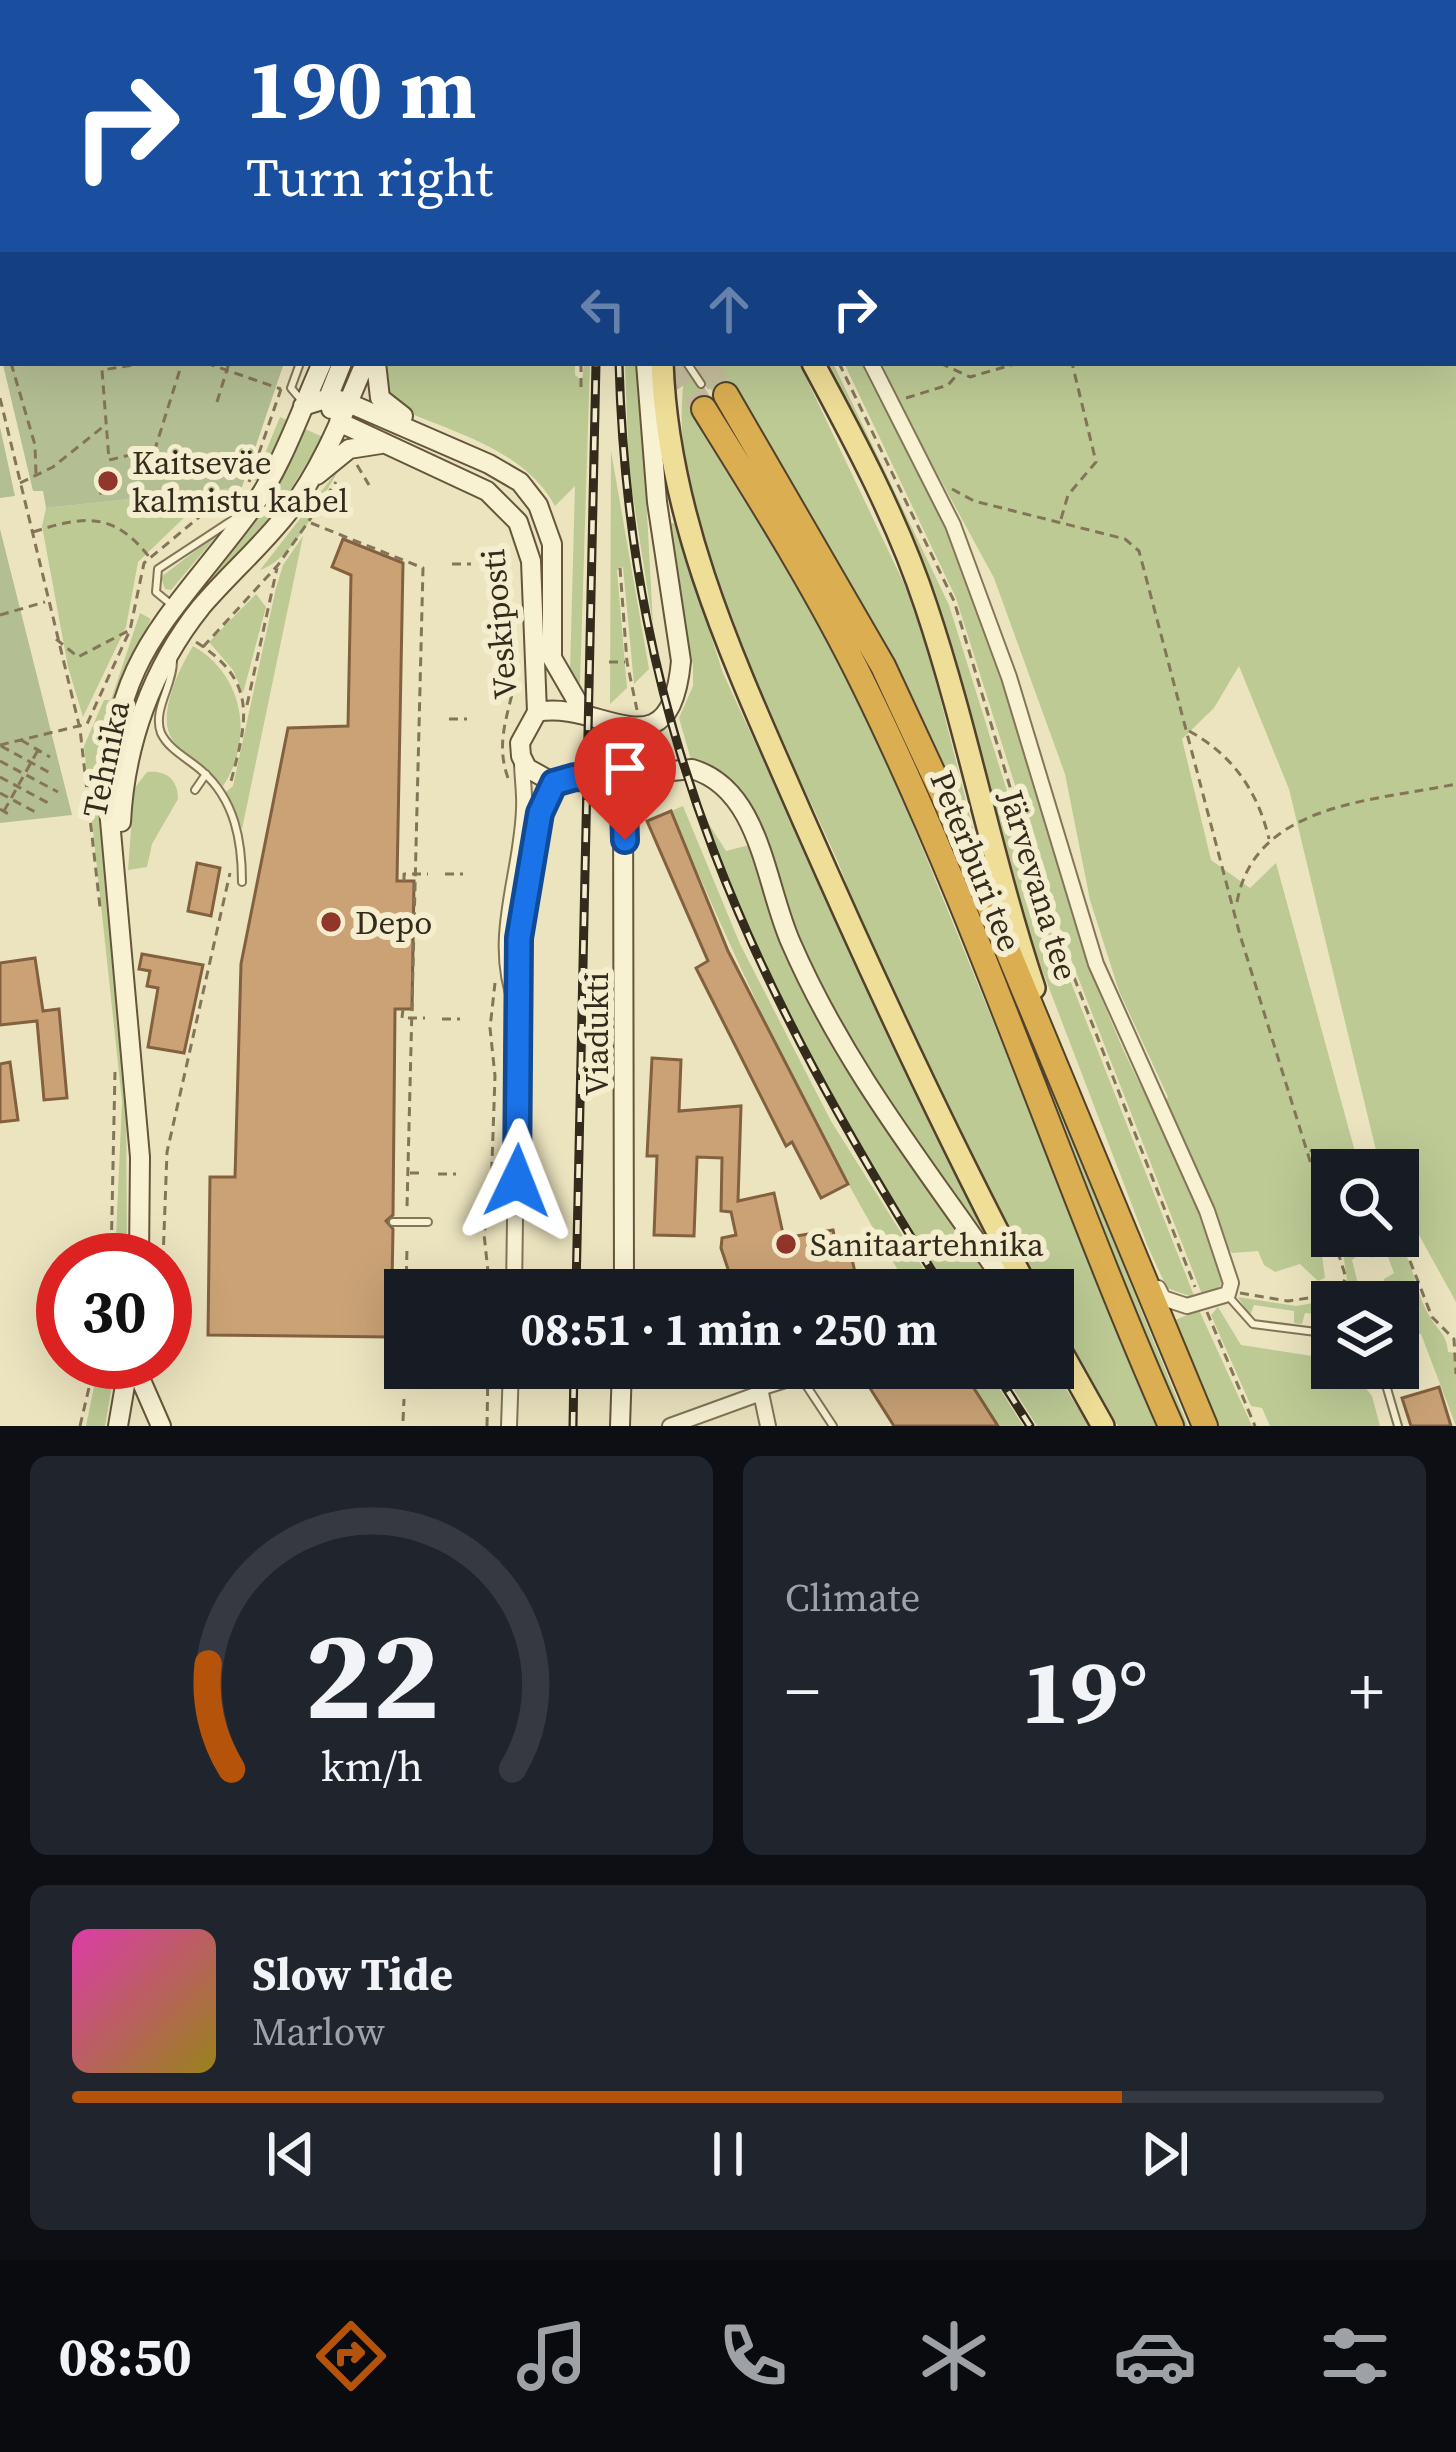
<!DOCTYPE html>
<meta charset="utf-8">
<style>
:root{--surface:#171b24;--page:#20242c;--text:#f1f3f6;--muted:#9ea1a6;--line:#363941;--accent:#b45309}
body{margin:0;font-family:"Source Serif 4",serif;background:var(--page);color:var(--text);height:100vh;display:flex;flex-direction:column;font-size:45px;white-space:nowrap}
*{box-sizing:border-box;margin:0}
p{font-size:39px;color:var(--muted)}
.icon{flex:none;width:66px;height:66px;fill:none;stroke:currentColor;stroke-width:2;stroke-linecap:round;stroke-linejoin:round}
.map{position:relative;height:1426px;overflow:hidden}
.details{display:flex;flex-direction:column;gap:30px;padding:30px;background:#0d0f14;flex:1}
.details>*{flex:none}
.top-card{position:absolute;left:0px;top:0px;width:1458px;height:366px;box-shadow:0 12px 48px #0002;background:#1a4fa0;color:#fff;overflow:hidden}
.controls{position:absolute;left:1311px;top:1149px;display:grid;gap:24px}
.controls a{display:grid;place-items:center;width:108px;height:108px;border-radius:0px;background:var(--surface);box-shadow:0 12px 48px #0002;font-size:60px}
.speed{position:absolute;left:36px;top:1233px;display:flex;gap:24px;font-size:60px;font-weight:700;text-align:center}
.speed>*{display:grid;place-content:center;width:156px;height:156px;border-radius:50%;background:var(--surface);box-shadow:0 12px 48px #0002;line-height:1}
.speed .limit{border:18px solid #d22;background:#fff;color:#111}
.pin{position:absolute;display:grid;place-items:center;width:102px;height:102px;color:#fff;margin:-123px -51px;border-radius:50% 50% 50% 0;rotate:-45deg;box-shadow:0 0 12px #0007}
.pin .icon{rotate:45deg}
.me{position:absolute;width:132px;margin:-66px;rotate:2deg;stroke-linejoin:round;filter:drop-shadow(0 0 9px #0008)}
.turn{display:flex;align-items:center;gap:42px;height:252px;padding:0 48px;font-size:54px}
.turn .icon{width:156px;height:156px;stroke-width:2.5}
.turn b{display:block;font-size:84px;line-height:102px}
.lanes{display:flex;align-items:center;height:114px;padding:0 48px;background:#0003;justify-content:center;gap:60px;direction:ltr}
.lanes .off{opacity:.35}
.big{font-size:90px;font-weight:700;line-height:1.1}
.details .card{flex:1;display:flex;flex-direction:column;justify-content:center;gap:18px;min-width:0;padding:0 42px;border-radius:18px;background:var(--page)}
.details .dial{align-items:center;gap:0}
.dial svg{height:312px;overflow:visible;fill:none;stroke:var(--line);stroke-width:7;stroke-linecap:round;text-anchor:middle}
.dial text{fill:var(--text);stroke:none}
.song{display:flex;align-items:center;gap:36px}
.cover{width:144px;height:144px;border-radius:18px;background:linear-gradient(135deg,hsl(320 70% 55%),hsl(50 70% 35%))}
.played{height:12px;border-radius:6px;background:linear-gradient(90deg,var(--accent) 80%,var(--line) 80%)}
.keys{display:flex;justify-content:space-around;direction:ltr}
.heat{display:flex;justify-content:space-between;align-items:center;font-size:66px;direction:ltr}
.details .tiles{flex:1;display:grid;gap:30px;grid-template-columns:1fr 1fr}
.card:last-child{grid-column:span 2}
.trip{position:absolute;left:384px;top:1269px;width:690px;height:120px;border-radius:0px;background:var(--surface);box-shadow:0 12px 48px #0002;font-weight:700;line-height:120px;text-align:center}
.menu{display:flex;height:192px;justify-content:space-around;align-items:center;background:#090b0e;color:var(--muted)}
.menu .icon{width:84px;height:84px}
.menu .current{color:var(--accent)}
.menu b{font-size:54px;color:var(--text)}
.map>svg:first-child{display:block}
.green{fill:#bdca94}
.cemetery{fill:#b4be93}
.building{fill:#caa276;stroke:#83613f;stroke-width:3}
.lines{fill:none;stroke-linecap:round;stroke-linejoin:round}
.highway-tunnel{stroke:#c7bf9e;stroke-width:24;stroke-dasharray:24 12;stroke-linecap:butt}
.lane-casing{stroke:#847558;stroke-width:10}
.street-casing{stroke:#847558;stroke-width:18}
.secondary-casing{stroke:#66563b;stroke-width:22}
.primary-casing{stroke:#52422d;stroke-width:26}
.highway-casing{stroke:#52422d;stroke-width:28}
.path{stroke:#847558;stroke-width:3;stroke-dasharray:9 6;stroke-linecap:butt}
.lane{stroke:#f8f1d2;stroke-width:6}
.street{stroke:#f8f1d2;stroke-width:14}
.secondary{stroke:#f8f1d2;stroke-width:18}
.primary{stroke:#efde97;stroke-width:21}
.highway{stroke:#dbae51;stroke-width:24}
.rail-casing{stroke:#342b1c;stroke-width:9}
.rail{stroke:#f4edce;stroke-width:4.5;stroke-dasharray:14;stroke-linecap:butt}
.route-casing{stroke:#114b97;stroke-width:30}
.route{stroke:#1a73e8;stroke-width:21}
.poi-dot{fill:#92352a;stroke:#f4edce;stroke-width:4.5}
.labels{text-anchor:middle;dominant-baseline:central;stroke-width:12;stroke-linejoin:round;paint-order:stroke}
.poi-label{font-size:33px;fill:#342b1c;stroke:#f4edce;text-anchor:start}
.street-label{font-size:33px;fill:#342b1c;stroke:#f4edce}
</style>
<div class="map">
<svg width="1456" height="1426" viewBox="0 0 1456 1426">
<rect width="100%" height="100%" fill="#ece4bf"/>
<!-- green -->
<path class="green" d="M 1456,182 L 1456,1302 L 1398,1197 L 1398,1170 L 1383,1170 L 1379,1163 L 1289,789 L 1239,666 L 1214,708 L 1182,739 L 1211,860 L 1250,888 L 1276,863 L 1360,1170 L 1332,1170 L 1332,1236 L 1390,1236 L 1364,1244 L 1329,1242 L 1322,1255 L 1325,1278 L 1318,1281 L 1300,1264 L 1275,1272 L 1264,1265 L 1258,1251 L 1232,1253 L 1225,1245 C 1224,1270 1230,1288 1203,1297 L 1065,944 L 956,598 L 844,363 L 866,363 C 911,454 958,543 991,639 C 1045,795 1073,971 1157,1115 L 1168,1097 L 1119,991 L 1090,900 L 1065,774 L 994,578 L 877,363 L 1455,363 Z
M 383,363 L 575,363 L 575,375 L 582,381 L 584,363 L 590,363 L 580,683 L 570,672 L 575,486 L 555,506 C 524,449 454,433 398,408 L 390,403 Z
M 625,363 L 639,363 L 653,625 L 629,471 Z
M 693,363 L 799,363 L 919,615 L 974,832 L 849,580 L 733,390 L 693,414 L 811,610 L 877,737 L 1158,1426 L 1118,1426 L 1111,1415 L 1053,1314 L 1053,1290 L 1040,1290 C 977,1176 913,1058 865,937 C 854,912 848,885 837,860 C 778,725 657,517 686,367 L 705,399 L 714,394 Z
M 827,363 L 833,363 L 949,605 L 1050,929 L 1195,1298 L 1167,1288 L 1148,1247 L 1020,912 L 926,573 Z
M 280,417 L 287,420 L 258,482 L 254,480 Z
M 303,428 L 323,437 L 274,516 L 197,598 L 189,599 L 260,512 Z
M 611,451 L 649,669 L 634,684 L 623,567 L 617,570 L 627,688 L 610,704 Z
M 344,462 C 322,494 297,558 260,570 Z
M 242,487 L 189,513 L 138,562 L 126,627 L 83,717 L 68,667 L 42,526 L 46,508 Z
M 674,523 L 723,673 L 910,1080 L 986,1230 L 979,1235 L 927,1166 L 816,984 L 742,790 L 715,768 L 691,760 L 679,718 L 693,686 L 693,666 L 667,524 Z
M 220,532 L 171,590 L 165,589 L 161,577 Z
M 303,536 L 242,829 L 226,792 L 233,786 L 276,588 L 283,565 Z
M 256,594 L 266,607 L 243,693 L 233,670 L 209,642 Z
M 140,613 L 151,619 L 118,686 L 101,770 L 126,1078 L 127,1260 L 115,1260 L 122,1101 L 84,746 L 104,700 L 111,700 Z
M 193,646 C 243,674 255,738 223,786 C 208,771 183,756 172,739 C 156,715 180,667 193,646 Z
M 147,772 C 166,770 178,779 178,799 L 152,844 L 147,867 L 128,870 L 134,789 Z
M 933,795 L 1188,1426 L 1180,1426 L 927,798 Z
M 683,806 L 740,944 L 831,1121 L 937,1290 L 910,1290 C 814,1134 743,977 671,811 Z
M 707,821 L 726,851 L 749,845 L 781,937 L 844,1065 L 1003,1290 L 950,1290 C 855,1143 760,988 707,821 Z
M 1387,1239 L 1399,1241 C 1414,1265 1416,1294 1430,1317 C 1438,1331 1447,1334 1448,1352 L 1456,1353 L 1456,1426 L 1421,1334 L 1411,1335 L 1398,1324 L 1398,1317 L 1405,1314 L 1396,1285 L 1386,1287 L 1384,1279 L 1394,1273 L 1385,1249 L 1363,1251 L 1352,1260 L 1358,1284 L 1369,1283 L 1371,1291 L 1362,1295 L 1364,1302 L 1332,1302 L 1332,1316 L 1305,1313 L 1302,1324 L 1294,1323 L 1294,1311 L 1254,1305 L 1250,1316 L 1238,1297 L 1296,1306 L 1337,1299 L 1347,1280 L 1343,1252 Z
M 1218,1307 L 1241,1345 L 1332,1359 L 1332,1368 L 1350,1368 L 1372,1396 L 1380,1426 L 1270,1426 L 1262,1408 L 1251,1406 L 1211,1315 Z
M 1199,1310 L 1252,1426 L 1218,1426 L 1173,1321 Z
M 99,1362 L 116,1362 L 105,1426 L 86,1426 Z
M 961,1368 L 987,1368 L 1023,1426 L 998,1426 Z
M 1000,1368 L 1053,1368 L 1089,1426 L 1037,1426 Z"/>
<!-- cemetery -->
<path class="cemetery" d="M 0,150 L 3,363 L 284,363 L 242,487 L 46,508 L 43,491 L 33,491 L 0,352 Z
M 0,427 L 15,496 L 0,498 Z
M 0,529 L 72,815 L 0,823 Z"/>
<!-- building -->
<path class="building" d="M 115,471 L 117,490 L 101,493 L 99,472 Z
M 343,539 L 403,563 L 397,881 L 414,881 L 412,1009 L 395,1009 L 393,1215 L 386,1221 L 393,1229 L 391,1337 L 208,1335 L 210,1177 L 235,1177 L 241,964 L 288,728 L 348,726 L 351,575 L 332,567 Z
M 671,811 L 728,951 L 848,1184 L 821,1198 L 792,1142 L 786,1146 L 696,968 L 708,961 L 647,821 Z
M 197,863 L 220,868 L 211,916 L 188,911 Z
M 142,954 L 203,965 L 184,1053 L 148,1047 L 158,988 L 147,986 L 150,971 L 139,969 Z
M 35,958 L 43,1011 L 59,1009 L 67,1098 L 44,1100 L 37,1021 L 0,1025 L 0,963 Z
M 652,1058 L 681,1060 L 679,1111 L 741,1106 L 738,1201 L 774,1193 L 784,1238 L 833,1230 L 835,1240 L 847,1237 L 859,1290 L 735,1290 L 721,1248 L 722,1238 L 736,1235 L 731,1212 L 721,1211 L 722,1158 L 697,1157 L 694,1236 L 654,1235 L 657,1156 L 647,1156 Z
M 10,1062 L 18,1120 L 0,1122 L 0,1064 Z
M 872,1368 L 961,1368 L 998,1426 L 894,1426 L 868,1385 L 878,1378 Z
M 1439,1387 L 1451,1426 L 1411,1426 L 1402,1398 Z"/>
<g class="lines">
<!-- highway-tunnel -->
<path class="highway-tunnel" d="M 507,0 L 508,3
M 674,363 L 704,409
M 705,363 L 726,395"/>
<defs>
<path id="lane" d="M 19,0 L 19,3
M 189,0 L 190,3
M 786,0 L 788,3
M 1035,0 L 1035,3
M 72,3 L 79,2
M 860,3 L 861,0
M 1226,3 L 1230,0
M 1455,18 L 1456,18
M 0,77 L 3,77
M 300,363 L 291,388 L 302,401
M 687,363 L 701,384
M 173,606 L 156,592 L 158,569 L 237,517
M 173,660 C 174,684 152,710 161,733 C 169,750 189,759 202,771 C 235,800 242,841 242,882
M 195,790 L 206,774
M 393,1222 L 428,1222
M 1229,1297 L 1253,1324 L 1332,1334
M 1381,1368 L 1398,1426
M 764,1391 L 802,1379 L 833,1426"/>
<path id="street" d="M 766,0 L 766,3
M 871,363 L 953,525 L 1009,677 L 1096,964 L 1207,1211 L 1231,1283 L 1228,1294 L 1187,1306 L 1163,1298 L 1158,1288
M 517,1005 C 491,938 522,876 524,809 C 525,793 522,777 522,761
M 514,1290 L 519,938 L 540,813 L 554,783
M 509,1426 L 511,1368
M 670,1426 L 761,1393 L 768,1426"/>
<path id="secondary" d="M 484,3 L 486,0
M 528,3 L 529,0
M 376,363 L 380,398 L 403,416
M 646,363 L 657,502 L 681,661 C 670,779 600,699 537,712 L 520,743 L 521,756 L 527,768 L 554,783 L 692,769 C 761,789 765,885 791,943 C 847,1072 932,1175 1010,1290
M 303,406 L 329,398 L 344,401 L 489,464 L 520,482 L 538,505 L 552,544 L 552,658 L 585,715
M 331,409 L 330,393 L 342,363
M 339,422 L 487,491 L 518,522 L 531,561 L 537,712
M 317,475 L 349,449 L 381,444
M 636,774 L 647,746 L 641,729
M 623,778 L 624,1290
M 121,822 C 125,744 152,668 201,607 C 229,574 262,546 289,511 C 323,467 343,414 365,363
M 139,1260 L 140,1157 L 109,809 C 111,656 167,623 250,511 C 282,467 300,412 322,363
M 133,1362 L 161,1426
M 118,1426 L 129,1362
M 620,1426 L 622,1368"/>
<path id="primary" d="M 694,0 L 694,3
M 665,3 L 665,0
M 662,363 C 668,527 740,674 804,821 C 874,980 947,1137 1028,1290
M 813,363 C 855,441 898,521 926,606 C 968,731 992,862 1034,988
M 1053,1337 L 1103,1426"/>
<path id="highway" d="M 726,395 L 883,666 L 944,797 L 1205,1426
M 704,409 C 760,499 817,589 864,685 C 982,925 1063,1182 1171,1426"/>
</defs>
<!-- lane casing -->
<use href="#lane" class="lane-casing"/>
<!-- street casing -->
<use href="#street" class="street-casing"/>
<!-- secondary casing -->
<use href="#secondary" class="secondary-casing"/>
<!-- primary casing -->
<use href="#primary" class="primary-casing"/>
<!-- highway casing -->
<use href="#highway" class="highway-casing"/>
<!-- path -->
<path class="path" d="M 719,0 L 719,3
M 31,3 L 31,0
M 434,3 L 436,0
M 459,3 L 461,0
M 583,3 L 583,0
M 1001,3 L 1002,0
M 1455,187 L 1456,185
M 1455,199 L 1456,200
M 0,237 L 3,237
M 1455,315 L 1456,317
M 0,318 L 3,332
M 11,363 L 35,445 L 36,475
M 146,363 L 102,370 L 109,460 L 155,449 L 182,363
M 206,363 L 281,389
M 839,363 L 954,601 L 1045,903 L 1195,1287
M 940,363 L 970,377 L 1018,363
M 581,387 L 581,363
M 0,398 L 80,729 L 100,907
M 906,398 L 948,385 L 956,376
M 217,402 L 229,363
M 357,465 L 369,485
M 249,482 L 281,389
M 20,483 L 53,467 L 104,426
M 952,489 L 974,501 L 1125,539 L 1139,551 L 1240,935 L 1332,1232
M 1061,519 L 1068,495 L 1096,462 L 1072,363
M 311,523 L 423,568 L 407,1207
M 33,532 C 86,515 114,512 150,558
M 452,564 L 471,564
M 620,568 L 627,662 L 637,710
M 0,615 L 45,602
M 56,639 L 78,657 L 128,631
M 196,642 C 259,682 247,721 230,785
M 203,647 L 278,565 L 336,482
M 609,662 L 625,662
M 247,705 L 277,568
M 449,719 L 467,719
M 1189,731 C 1233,755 1258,792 1269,839
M 21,740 L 50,757
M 0,745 L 87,724 L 130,630 L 144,563 L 210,508 L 244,490
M 1,746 L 52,774
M 0,761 L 58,792
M 0,777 L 50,804
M 508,778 C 492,734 516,703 517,659
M 0,793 L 37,813
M 0,809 L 10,815
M 4,811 L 38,750
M 445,874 L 463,874
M 404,881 L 404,874 L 428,874
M 1237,902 C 1255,802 1376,801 1456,784
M 403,1009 L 402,1018 L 425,1018
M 442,1019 L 460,1019
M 1310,1150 L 1338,1170
M 410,1173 L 421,1173
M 438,1174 L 456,1174
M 1367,1236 L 1373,1257
M 1336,1246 L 1401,1238 L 1432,1317 L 1454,1339 L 1456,1374
M 111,1260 L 115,1072
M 163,1260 L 167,1152 L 230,873
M 406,1290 L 407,1248
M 490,1290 L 484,1234 L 491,1192 L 495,1076 L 490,1028 L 495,983
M 1240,1293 L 1288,1301 L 1336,1294 L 1346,1278 L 1333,1236
M 1207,1312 L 1255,1426
M 404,1387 L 405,1345
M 403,1421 L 404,1399
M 80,1426 L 95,1362
M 487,1426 L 488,1368"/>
<!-- lane -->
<use href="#lane" class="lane"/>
<!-- street -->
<use href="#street" class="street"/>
<!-- secondary -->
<use href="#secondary" class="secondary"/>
<!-- primary -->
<use href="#primary" class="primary"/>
<!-- highway -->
<use href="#highway" class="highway"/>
<defs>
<path id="rail" d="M 604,3 L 604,0
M 625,3 L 625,0
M 619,363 C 629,731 752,985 944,1290
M 576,1290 L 596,363
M 993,1368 L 1030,1426
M 573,1426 L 574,1368"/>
</defs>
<!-- rail casing -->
<use href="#rail" class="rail-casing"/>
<!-- rail -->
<use href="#rail" class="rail"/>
</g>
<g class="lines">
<defs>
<path id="route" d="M 517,1181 L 519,938 L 540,813 L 554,783 L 575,777 L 623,778 L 625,840"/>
</defs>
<!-- route casing -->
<use href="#route" class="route-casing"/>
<!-- route -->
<use href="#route" class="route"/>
</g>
<!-- markers -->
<g class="poi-dot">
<circle cx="108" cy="481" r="12"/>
<circle cx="331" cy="922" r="12"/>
<circle cx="786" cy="1244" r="12"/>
</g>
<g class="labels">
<!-- poi labels -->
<g class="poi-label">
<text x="132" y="462">Kaitseväe<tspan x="132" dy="38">kalmistu kabel</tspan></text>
<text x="355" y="922">Depo</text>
<text x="810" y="1244">Sanitaartehnika</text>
</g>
<!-- street labels -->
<g class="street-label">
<text transform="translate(499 624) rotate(-95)">Veskiposti</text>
<text transform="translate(106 759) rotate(-78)">Tehnika</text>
<text transform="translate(976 861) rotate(68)">Peterburi tee</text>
<text transform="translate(1039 885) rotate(73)">Järvevana tee</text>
<text transform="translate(596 1034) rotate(-90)">Viadukti</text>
</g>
</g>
</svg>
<div class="controls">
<a><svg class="icon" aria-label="search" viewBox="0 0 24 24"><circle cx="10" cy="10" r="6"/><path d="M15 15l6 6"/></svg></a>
<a><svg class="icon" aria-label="layers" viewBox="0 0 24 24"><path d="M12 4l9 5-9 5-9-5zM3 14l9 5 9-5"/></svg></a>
</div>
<div class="speed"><div class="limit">30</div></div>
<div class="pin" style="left:625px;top:840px;background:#d93025"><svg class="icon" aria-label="arrive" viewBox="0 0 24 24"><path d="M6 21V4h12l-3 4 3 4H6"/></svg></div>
<svg class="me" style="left:517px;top:1181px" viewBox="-20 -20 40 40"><path d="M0-17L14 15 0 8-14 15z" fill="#1a73e8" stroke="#fff" stroke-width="4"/></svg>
<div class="trip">08:51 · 1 min · 250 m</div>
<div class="top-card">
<div class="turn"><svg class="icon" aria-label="right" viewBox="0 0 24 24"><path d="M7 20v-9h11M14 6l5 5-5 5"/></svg><div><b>190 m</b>Turn right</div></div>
<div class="lanes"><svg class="icon off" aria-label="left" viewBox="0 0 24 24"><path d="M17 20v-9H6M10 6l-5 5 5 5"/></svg><svg class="icon off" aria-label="ahead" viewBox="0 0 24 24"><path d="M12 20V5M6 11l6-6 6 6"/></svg><svg class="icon" aria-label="right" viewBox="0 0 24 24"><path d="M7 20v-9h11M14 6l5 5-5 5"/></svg></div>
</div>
</div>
<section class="details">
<div class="tiles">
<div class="card dial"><svg viewBox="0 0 100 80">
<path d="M14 69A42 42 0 1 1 86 69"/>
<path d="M14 69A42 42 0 0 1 8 42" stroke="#b45309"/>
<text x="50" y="56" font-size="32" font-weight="700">22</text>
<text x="50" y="72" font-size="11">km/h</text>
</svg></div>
<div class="card"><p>Climate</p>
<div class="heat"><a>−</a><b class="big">19°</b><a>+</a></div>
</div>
<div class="card">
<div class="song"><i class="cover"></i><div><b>Slow Tide</b><p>Marlow</p></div></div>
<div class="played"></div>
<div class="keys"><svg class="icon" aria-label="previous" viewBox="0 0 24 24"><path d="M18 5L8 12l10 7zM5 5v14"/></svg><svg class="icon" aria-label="pause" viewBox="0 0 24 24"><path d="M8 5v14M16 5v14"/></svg><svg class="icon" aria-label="next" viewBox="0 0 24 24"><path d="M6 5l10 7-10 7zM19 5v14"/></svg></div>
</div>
</div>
</section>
<nav class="menu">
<b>08:50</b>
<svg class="icon current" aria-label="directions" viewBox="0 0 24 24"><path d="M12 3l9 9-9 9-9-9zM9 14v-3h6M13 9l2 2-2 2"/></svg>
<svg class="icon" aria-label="music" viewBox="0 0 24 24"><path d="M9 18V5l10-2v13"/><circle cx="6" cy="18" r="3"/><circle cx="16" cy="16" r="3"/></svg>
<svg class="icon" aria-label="phone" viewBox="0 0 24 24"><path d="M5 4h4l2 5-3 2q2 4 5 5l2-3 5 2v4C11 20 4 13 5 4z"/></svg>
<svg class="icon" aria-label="climate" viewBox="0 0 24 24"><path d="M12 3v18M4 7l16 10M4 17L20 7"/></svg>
<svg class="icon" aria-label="car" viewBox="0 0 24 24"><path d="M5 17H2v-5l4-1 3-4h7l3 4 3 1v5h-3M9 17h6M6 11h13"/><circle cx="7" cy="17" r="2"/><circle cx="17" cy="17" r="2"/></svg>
<svg class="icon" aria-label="filters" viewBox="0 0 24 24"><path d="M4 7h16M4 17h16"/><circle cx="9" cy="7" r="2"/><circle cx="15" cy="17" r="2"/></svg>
</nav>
